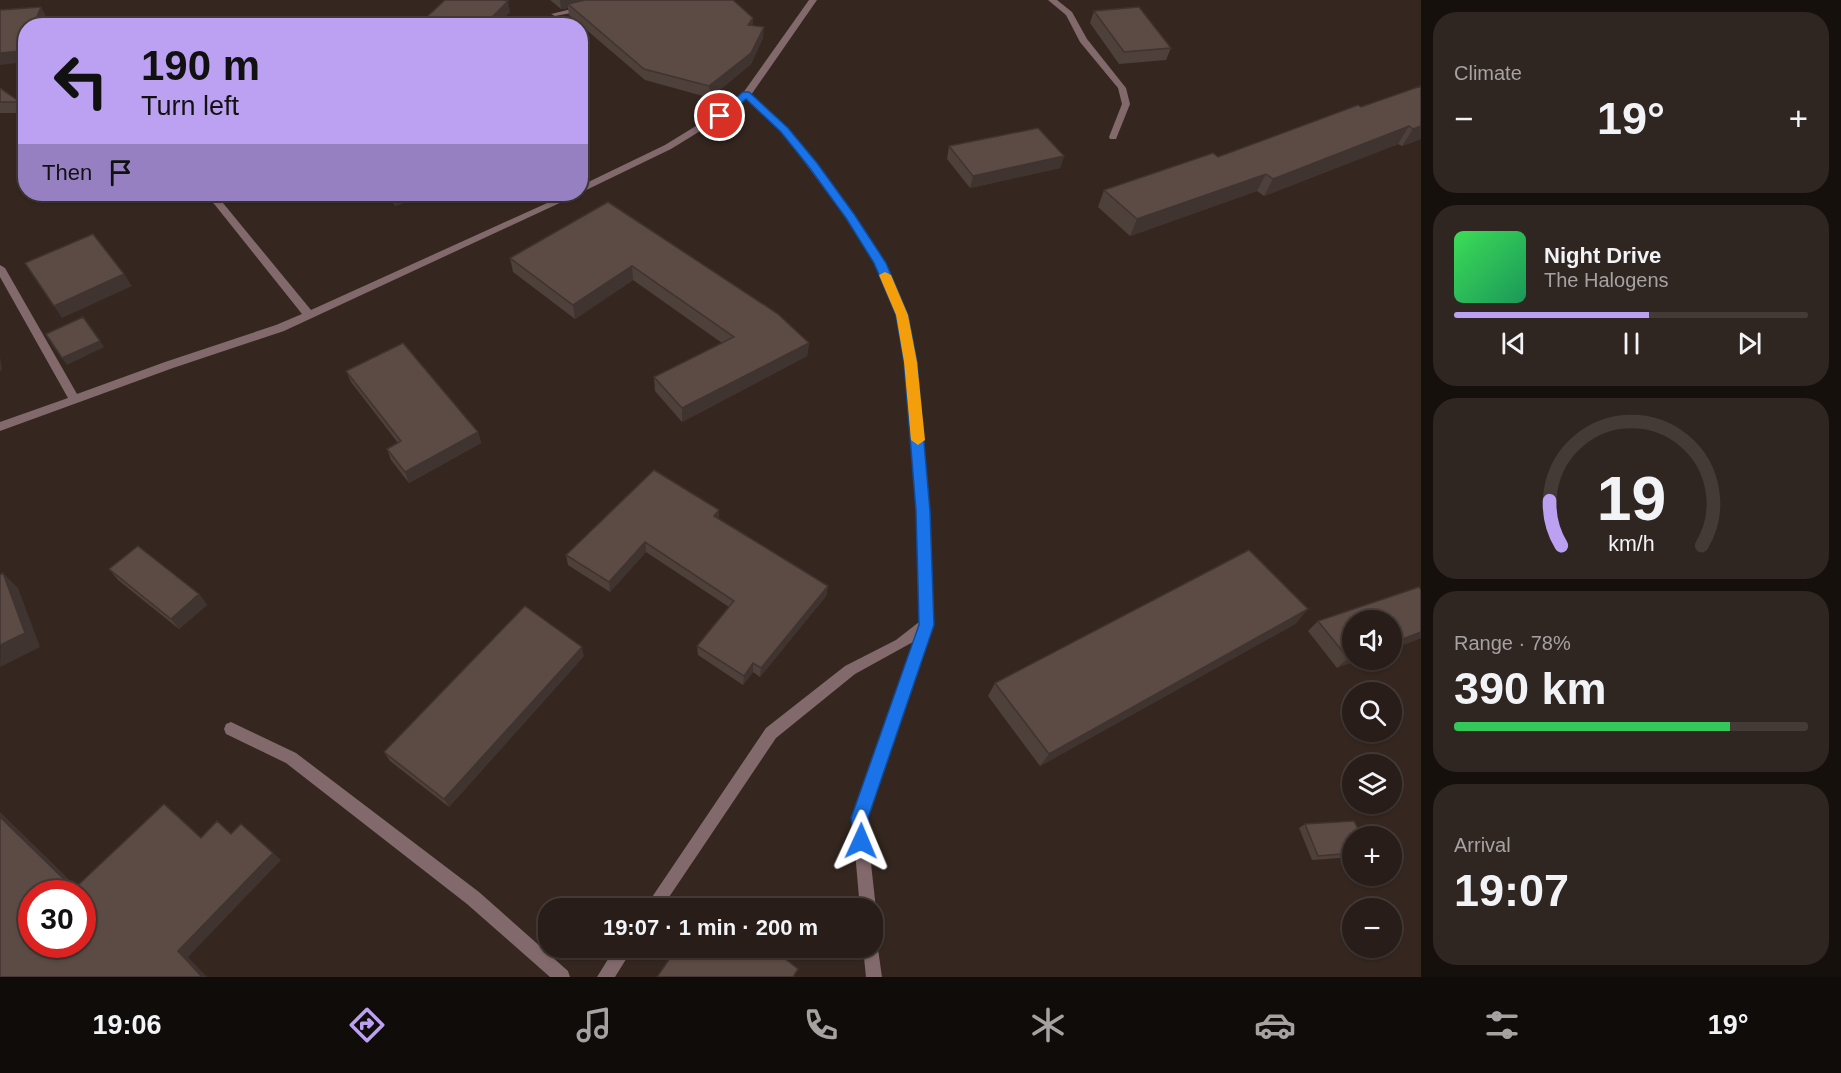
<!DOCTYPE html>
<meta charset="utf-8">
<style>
:root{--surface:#281d18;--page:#302621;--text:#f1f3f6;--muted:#a5a2a2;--line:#443b37;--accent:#bca0f2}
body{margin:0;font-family:Helvetica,sans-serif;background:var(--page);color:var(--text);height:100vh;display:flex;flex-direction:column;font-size:22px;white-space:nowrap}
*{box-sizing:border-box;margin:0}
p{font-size:20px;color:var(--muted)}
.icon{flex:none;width:33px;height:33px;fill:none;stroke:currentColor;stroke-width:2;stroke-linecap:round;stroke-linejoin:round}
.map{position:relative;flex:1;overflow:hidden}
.details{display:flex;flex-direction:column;gap:12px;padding:12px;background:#16100d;width:420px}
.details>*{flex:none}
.top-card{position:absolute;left:18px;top:18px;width:570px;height:183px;border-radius:24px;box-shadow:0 2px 4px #0004,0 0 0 2px var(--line);background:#bca0f2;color:#111;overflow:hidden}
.tools{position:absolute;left:1342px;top:610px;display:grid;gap:12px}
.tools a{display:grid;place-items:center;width:60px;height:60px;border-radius:50%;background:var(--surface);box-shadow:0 2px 4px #0004,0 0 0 2px var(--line);font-size:30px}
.speed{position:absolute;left:18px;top:880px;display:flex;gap:12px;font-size:30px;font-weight:700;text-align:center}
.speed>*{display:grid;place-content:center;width:78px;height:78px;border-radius:50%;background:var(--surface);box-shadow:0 2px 4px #0004,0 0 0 2px var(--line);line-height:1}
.speed .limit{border:9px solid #d22;background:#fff;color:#111}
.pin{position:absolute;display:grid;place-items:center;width:51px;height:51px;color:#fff;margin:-26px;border:3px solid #fff;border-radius:50%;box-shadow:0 2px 6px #0007}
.me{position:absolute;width:66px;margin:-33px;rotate:1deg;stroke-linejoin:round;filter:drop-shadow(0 0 4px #0008)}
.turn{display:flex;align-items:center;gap:21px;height:126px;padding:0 24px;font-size:27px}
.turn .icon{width:78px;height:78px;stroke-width:2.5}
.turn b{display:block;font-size:42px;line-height:51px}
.then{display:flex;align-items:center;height:57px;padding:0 24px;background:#0003;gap:12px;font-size:22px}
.big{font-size:45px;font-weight:600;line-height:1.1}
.details .card{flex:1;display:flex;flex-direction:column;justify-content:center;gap:9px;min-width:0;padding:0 21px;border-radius:24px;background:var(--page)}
.details .dial{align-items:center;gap:0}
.dial svg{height:156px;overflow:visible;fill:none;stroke:var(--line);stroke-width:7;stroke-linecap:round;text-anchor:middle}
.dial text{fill:var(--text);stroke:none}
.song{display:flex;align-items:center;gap:18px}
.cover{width:72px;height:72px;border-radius:9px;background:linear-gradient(135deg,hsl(130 70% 55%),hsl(150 70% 35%))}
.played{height:6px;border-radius:3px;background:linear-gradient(90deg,var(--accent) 55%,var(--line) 55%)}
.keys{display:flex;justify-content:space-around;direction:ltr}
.heat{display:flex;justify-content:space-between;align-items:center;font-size:33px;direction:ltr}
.charge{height:9px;border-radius:4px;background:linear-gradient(90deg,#34c759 78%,var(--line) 0)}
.trip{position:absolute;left:538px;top:898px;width:345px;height:60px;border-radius:24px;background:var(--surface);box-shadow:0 2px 4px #0004,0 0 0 2px var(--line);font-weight:600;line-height:60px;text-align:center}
.tabs{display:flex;height:96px;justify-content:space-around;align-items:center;background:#100c0a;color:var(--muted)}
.tabs .icon{width:42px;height:42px}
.tabs .selected{color:var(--accent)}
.tabs b{font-size:27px;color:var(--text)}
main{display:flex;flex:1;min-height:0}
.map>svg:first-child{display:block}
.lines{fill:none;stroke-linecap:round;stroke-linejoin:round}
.street{fill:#82696c;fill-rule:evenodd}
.wall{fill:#4e403a}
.shaded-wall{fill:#403430}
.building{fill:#5b4b44;stroke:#403430;stroke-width:1.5;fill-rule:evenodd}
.route{fill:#1a73e8;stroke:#114b97;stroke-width:1.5}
.slow{fill:#f59e0b}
</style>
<main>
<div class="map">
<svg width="1421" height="977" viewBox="0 0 1421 977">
<rect width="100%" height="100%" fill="#352720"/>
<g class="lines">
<!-- street -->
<path class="street" d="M 809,0 L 817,0 L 751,95 L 788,128 L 816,163 L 853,214 L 885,263 L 907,315 L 916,361 L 929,511 L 933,625 L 866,818 L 876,909 L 874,915 L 873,909 L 860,909 L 852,818 L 913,642 L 855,674 L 776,738 L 661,909 L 644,909 L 766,728 L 845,666 L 896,640 L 919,622 L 917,511 L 906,361 L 897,315 L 875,263 L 846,218 L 782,132 L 746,99 L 723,117 L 671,149 L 580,193 L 580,186 L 665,145 L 717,113 L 743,93 Z
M 1048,0 L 1057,0 L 1072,12 L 1087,39 L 1126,88 L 1130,104 L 1116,139 L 1110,139 L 1109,137 L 1122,104 L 1118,88 L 1080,42 L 1066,15 Z
M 584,6 L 587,6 L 587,10 L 555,16 L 551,14 Z
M 217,194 L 225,194 L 223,203 L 311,310 L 567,194 L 579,194 L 284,331 L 173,368 L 0,431 L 0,422 L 68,398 L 0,277 L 0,265 L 5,268 L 77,394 L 165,362 L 276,325 L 302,314 L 215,205 L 213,203 Z
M 231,722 L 296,753 L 479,892 L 568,971 L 570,977 L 550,977 L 467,904 L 286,763 L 226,734 L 224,729 L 226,724 Z
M 873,941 L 877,942 L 882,977 L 866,977 L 863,948 L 873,948 Z
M 615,948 L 633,948 L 615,977 L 597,977 Z"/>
</g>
<!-- wall -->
<path class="wall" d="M 550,0 L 733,0 L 763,38 L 751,64 L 710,98 L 645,80 L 569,15 L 568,8 L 561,9 Z
M 1094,11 L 1171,48 L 1166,60 L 1119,64 L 1090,23 Z
M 1421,86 L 1421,139 L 1402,146 L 1398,144 L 1264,196 L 1257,191 L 1130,236 L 1098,207 L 1104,190 L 1218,157 Z
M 0,88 L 20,102 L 26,111 L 26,113 L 0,113 Z
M 949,146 L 1064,156 L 1060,168 L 970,188 L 947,159 Z
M 384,194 L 425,194 L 396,206 Z
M 608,202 L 809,343 L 807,356 L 682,422 L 655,391 L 654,377 L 722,343 L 633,280 L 575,319 L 513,272 L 510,258 Z
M 346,371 L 478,432 L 481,443 L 409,483 L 391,460 L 387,449 L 398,443 L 351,382 Z
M 719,510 L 719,519 L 828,586 L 826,596 L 760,677 L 753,672 L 743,685 L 698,655 L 697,646 L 729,607 L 646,552 L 610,592 L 568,565 L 566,555 Z
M 109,569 L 199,594 L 207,605 L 179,629 L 118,580 Z
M 1421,590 L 1421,638 L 1392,649 L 1353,660 L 1337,668 L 1308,631 L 1318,621 Z
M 1308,609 L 1295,624 L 1040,766 L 988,696 L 995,683 Z
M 584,656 L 449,807 L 390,761 L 384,752 Z
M 1305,824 L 1353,837 L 1353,857 L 1312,860 L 1299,828 Z"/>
<!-- shaded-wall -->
<path class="shaded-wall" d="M 560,0 L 599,0 L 568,4 L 568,8 L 561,9 Z
M 508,1 L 510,12 L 496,26 L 483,26 Z
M 41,7 L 47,18 L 44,26 L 33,26 Z
M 753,18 L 753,29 L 748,25 Z
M 764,27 L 763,38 L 751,64 L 710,98 L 709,86 Z
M 26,42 L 26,62 L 0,65 L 0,53 Z
M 1409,126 L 1398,144 L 1264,196 L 1273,179 Z
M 1421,126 L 1421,139 L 1402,146 L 1413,129 Z
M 1064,156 L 1060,168 L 970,188 L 973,176 Z
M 1266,174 L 1257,191 L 1130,236 L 1137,219 Z
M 396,194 L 425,194 L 396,206 L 392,195 Z
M 632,266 L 633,280 L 575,319 L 573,305 Z
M 124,274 L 132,286 L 62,318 L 54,306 Z
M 100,341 L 104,347 L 67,365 L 62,358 Z
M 809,343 L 807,356 L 682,422 L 682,408 Z
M 0,357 L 2,370 L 0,371 Z
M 478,432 L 481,443 L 409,483 L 405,472 Z
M 719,510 L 719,520 L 714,516 Z
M 645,542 L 646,552 L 610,592 L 609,582 Z
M 3,573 L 18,588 L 40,647 L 0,667 Z
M 828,586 L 826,596 L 760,677 L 761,668 Z
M 199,594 L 207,605 L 179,629 L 171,619 Z
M 1308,609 L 1295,624 L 1040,766 L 1049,754 Z
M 1421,632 L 1421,638 L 1392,649 L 1392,643 Z
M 582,647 L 584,656 L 449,807 L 444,799 Z
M 1353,656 L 1353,660 L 1359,660 L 1337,668 L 1348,658 Z
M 753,663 L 753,672 L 743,685 L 744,676 Z
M 164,804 L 174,812 L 210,846 L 201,838 Z
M 0,812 L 86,896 L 74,889 L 0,817 Z
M 241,824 L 281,860 L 188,957 L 207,977 L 202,977 L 178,951 Z"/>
<!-- building -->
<path class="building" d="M 445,0 L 503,0 L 508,1 L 483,26 L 417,26 Z
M 585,0 L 733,0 L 753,18 L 748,25 L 764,27 L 751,53 L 709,86 L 644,69 L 568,4 Z
M 41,7 L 33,26 L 26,26 L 26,42 L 22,51 L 0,53 L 0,10 Z
M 1139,7 L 1171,48 L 1124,52 L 1094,11 Z
M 1421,86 L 1421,126 L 1413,129 L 1409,126 L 1273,179 L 1266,174 L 1137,219 L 1104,190 L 1213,153 L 1218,157 L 1358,105 L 1361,107 Z
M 0,88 L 20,102 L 0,102 Z
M 1038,128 L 1064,156 L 973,176 L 949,146 Z
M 608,202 L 778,314 L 809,343 L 682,408 L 654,377 L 734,337 L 632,266 L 573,305 L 510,258 Z
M 93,234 L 124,274 L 54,306 L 25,263 Z
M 83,317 L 100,341 L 62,358 L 46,334 Z
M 403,343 L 478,432 L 405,472 L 387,449 L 401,441 L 346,371 Z
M 654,470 L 719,510 L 714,516 L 828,586 L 761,668 L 753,663 L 744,676 L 697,646 L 734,601 L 645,542 L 609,582 L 566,555 Z
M 138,546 L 199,594 L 171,619 L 109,569 Z
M 1249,550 L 1308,609 L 1049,754 L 995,683 Z
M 3,573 L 25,633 L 0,645 L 0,575 Z
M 1419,587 L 1421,590 L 1421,632 L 1392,643 L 1392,621 L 1353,621 L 1353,656 L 1348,658 L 1318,621 Z
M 525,606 L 582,647 L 444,799 L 384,752 Z
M 164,804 L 201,838 L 217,821 L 231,834 L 241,824 L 273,853 L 178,951 L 202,977 L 0,977 L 0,817 L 74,889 ZM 32,894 L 82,894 L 82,945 L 32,945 Z
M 1354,821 L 1362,837 L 1353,837 L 1353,853 L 1318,856 L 1305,824 Z
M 710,901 L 720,909 L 704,909 Z
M 677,948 L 771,948 L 798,969 L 793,977 L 657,977 Z"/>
<!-- route -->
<path class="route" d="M 743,92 L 749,92 L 788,128 L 817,163 L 854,214 L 886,263 L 908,315 L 917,362 L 930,511 L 934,625 L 868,818 L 870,841 L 868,847 L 861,850 L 855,847 L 851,818 L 919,625 L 916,511 L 904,362 L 896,315 L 874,263 L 846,218 L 809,167 L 781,132 L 746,99 L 724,118 L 715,116 Z"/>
<!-- slow -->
<path class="slow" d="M 885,272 L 891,275 L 908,315 L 917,362 L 925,440 L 918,445 L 911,440 L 904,362 L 896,315 L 879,275 Z"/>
</svg>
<div class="tools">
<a><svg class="icon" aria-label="sound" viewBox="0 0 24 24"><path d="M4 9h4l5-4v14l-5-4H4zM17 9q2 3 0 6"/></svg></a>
<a><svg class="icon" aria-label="search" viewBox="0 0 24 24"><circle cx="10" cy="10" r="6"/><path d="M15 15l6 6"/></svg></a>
<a><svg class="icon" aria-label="layers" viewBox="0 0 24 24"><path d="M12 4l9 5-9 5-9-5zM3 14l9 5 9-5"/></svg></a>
<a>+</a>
<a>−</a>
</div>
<div class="speed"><div class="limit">30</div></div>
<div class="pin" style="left:720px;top:116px;background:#d93025"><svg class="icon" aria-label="arrive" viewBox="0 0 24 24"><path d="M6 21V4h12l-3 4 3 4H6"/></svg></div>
<svg class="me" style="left:861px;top:841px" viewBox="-20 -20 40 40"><path d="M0-17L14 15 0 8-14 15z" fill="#1a73e8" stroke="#fff" stroke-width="4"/></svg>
<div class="trip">19:07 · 1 min · 200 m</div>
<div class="top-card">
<div class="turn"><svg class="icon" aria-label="left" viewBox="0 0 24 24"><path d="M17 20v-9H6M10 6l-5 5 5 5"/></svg><div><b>190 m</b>Turn left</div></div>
<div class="then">Then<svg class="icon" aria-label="arrive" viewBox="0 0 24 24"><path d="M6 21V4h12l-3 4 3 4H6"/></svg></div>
</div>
</div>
<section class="details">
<div class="card"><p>Climate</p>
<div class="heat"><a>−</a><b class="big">19°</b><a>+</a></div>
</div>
<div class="card">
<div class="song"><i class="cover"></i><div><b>Night Drive</b><p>The Halogens</p></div></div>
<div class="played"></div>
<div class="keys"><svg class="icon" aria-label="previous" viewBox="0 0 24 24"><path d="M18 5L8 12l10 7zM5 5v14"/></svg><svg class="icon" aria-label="pause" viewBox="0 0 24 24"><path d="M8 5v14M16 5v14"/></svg><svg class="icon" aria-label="next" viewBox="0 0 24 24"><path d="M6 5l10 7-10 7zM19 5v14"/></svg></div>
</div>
<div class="card dial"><svg viewBox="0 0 100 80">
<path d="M14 69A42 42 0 1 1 86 69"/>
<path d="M14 69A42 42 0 0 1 8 46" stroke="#bca0f2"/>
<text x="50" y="56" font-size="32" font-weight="700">19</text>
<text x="50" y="72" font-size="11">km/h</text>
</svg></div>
<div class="card"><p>Range · 78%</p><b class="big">390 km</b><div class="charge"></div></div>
<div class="card"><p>Arrival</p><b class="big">19:07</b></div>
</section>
</main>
<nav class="tabs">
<b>19:06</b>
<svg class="icon selected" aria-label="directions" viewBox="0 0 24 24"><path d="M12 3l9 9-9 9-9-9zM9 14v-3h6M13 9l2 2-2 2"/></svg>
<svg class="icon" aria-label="music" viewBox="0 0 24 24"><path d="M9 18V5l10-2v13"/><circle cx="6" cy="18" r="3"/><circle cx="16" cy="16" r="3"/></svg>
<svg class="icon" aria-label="phone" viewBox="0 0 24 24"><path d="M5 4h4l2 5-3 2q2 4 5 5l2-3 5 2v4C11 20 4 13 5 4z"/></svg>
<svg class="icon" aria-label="climate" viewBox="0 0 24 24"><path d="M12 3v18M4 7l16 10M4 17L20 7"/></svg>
<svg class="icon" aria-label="car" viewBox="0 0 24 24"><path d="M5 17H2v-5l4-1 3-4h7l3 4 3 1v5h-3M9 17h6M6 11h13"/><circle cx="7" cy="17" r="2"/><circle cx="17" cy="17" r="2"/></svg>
<svg class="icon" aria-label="filters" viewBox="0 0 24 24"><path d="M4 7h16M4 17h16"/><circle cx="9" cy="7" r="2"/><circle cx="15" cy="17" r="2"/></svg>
<b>19°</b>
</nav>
